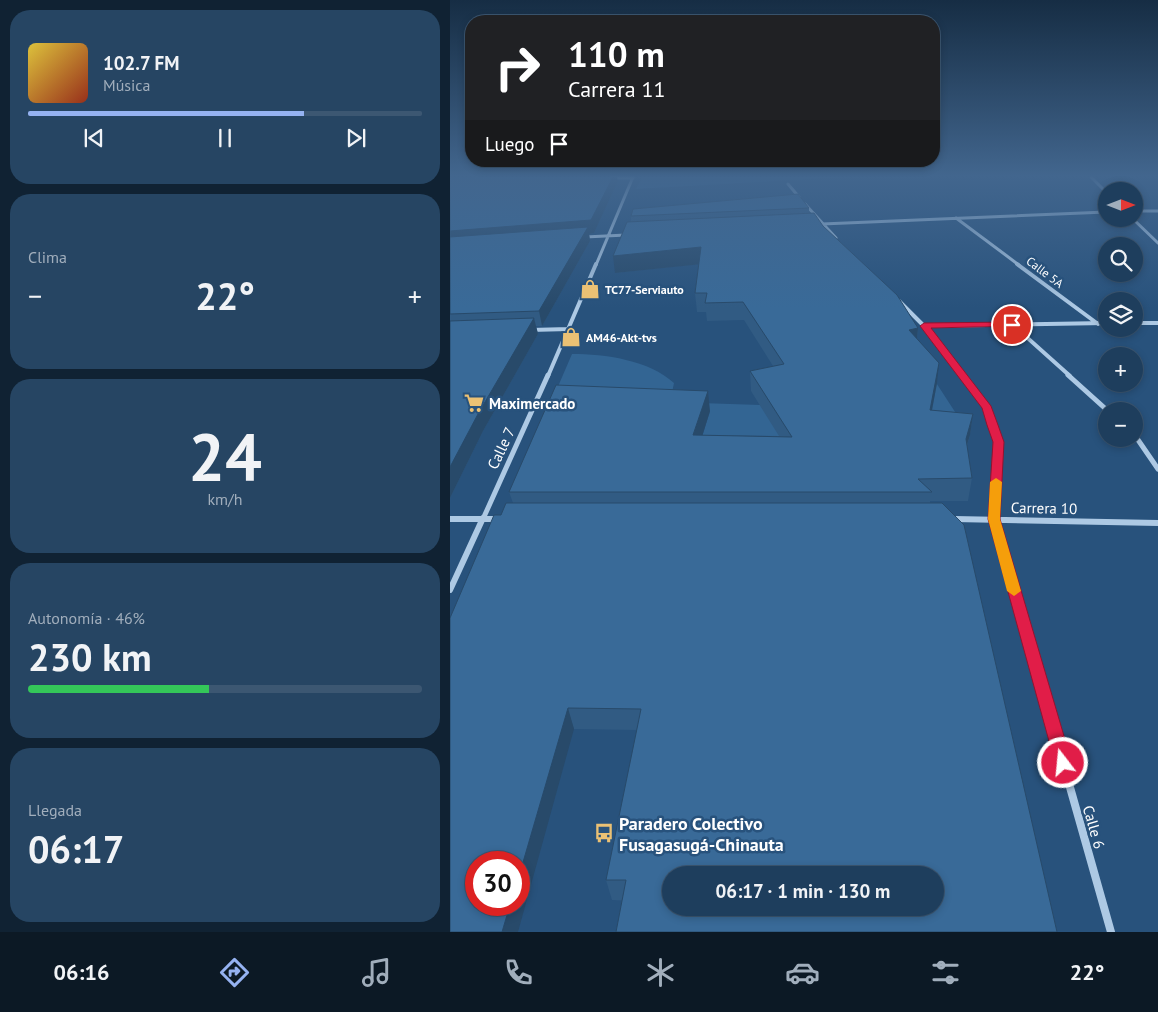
<!DOCTYPE html>
<html lang="es">
<meta charset="utf-8">
<style>
:root{--surface:#1e3e5d;--page:#264563;--text:#f1f3f6;--muted:#a1aebc;--line:#3c5772;--accent:#95b2f1}
body{margin:0;font-family:"PT Sans",sans-serif;background:var(--page);color:var(--text);height:100vh;display:flex;flex-direction:column;font-size:19px;white-space:nowrap}
*{box-sizing:border-box;margin:0}
p{font-size:16px;color:var(--muted)}
.icon{flex:none;width:28px;height:28px;fill:none;stroke:currentColor;stroke-width:2;stroke-linecap:round;stroke-linejoin:round}
.map{position:relative;flex:1;overflow:hidden}
.panel{display:flex;flex-direction:column;gap:10px;padding:10px;background:#102233;width:450px}
.panel>*{flex:none}
.guide{position:absolute;left:15px;top:15px;width:475px;height:152px;border-radius:20px;box-shadow:0 2px 8px #0003,0 0 0 1px var(--line);background:#202124;color:#fff;overflow:hidden}
.needle{width:32px;rotate:90deg}
.controls{position:absolute;left:648px;top:182px;display:grid;gap:10px}
.controls a{display:grid;place-items:center;width:45px;height:45px;border-radius:50%;background:var(--surface);box-shadow:0 2px 8px #0003,0 0 0 1px var(--line);font-size:25px}
.speed{position:absolute;left:15px;top:851px;display:flex;gap:10px;font-size:25px;font-weight:700;text-align:center}
.speed>*{display:grid;place-content:center;width:65px;height:65px;border-radius:50%;background:var(--surface);box-shadow:0 2px 8px #0003,0 0 0 1px var(--line);line-height:1}
.speed .limit{border:8px solid #d22;background:#fff;color:#111}
.pin{position:absolute;display:grid;place-items:center;width:42px;height:42px;color:#fff;margin:-21px;border:2px solid #fff;border-radius:50%;box-shadow:0 1px 5px #0007}
.me{position:absolute;width:55px;margin:-28px;rotate:344deg;stroke-linejoin:round;filter:drop-shadow(0 0 4px #0008)}
.turn{display:flex;align-items:center;gap:18px;height:105px;padding:0 20px;font-size:22px}
.turn .icon{width:65px;height:65px;stroke-width:2.5}
.turn b{display:block;font-size:35px;line-height:42px}
.then{display:flex;align-items:center;height:48px;padding:0 20px;background:#0003;gap:10px;font-size:19px}
.big{font-size:38px;font-weight:600;line-height:1.1}
.panel .card{flex:1;display:flex;flex-direction:column;justify-content:center;gap:8px;min-width:0;padding:0 18px;border-radius:20px;background:var(--page)}
.panel .dial{align-items:center;gap:0}
.dial b{font-size:65px;line-height:1}
.song{display:flex;align-items:center;gap:15px}
.cover{width:60px;height:60px;border-radius:8px;background:linear-gradient(135deg,hsl(50 70% 55%),hsl(10 70% 35%))}
.played{height:5px;border-radius:2px;background:linear-gradient(90deg,var(--accent) 70%,var(--line) 70%)}
.keys{display:flex;justify-content:space-around;direction:ltr}
.heat{display:flex;justify-content:space-between;align-items:center;font-size:28px;direction:ltr}
.charge{height:8px;border-radius:4px;background:linear-gradient(90deg,#34c759 46%,var(--line) 0)}
.trip{position:absolute;left:212px;top:866px;width:282px;height:50px;border-radius:25px;background:var(--surface);box-shadow:0 2px 8px #0003,0 0 0 1px var(--line);font-weight:600;line-height:50px;text-align:center}
.tab-bar{display:flex;height:80px;justify-content:space-around;align-items:center;background:#0c1925;color:var(--muted)}
.tab-bar .icon{width:35px;height:35px}
.tab-bar .selected{color:var(--accent)}
.tab-bar b{font-size:22px;color:var(--text)}
main{display:flex;flex:1;min-height:0}
.map>svg:first-child{display:block}
.green{fill:#336593}
.lines{fill:none;stroke-linecap:round;stroke-linejoin:round}
.street-far4{stroke:#adc9e4;stroke-width:3}
.street-far3{stroke:#adc9e4;stroke-width:4}
.street-far2{stroke:#adc9e4;stroke-width:5}
.street-far1{stroke:#adc9e4;stroke-width:6}
.street{stroke:#adc9e4;stroke-width:8}
.wall{fill:#315b83}
.shaded-wall{fill:#284a6a}
.building{fill:#396a98;stroke:#284a6a;fill-rule:evenodd}
.route{fill:#e11d48;stroke:#92132f}
.slow{fill:#f59e0b}
.labels{text-anchor:middle;dominant-baseline:central;stroke-width:5;stroke-linejoin:round;paint-order:stroke}
.far-street-label{font-size:12px;fill:#fff;stroke:#28527c}
.far-poi-label{font-size:12px;font-weight:bold;fill:#fff;stroke:#28527c;text-anchor:start}
.poi-label{font-size:15px;font-weight:bold;fill:#fff;stroke:#28527c;text-anchor:start}
.street-label{font-size:15px;fill:#fff;stroke:#28527c}
.near-poi-label{font-size:18px;font-weight:bold;fill:#fff;stroke:#28527c;text-anchor:start}
</style>
<main>
<section class="panel">
<div class="card">
<div class="song"><i class="cover"></i><div><b>102.7 FM</b><p>Música</p></div></div>
<div class="played"></div>
<div class="keys"><svg class="icon" aria-label="previous" viewBox="0 0 24 24"><path d="M18 5L8 12l10 7zM5 5v14"/></svg><svg class="icon" aria-label="pause" viewBox="0 0 24 24"><path d="M8 5v14M16 5v14"/></svg><svg class="icon" aria-label="next" viewBox="0 0 24 24"><path d="M6 5l10 7-10 7zM19 5v14"/></svg></div>
</div>
<div class="card"><p>Clima</p>
<div class="heat"><a>−</a><b class="big">22°</b><a>+</a></div>
</div>
<div class="card dial"><b>24</b><p>km/h</p></div>
<div class="card"><p>Autonomía · 46%</p><b class="big">230 km</b><div class="charge"></div></div>
<div class="card"><p>Llegada</p><b class="big">06:17</b></div>
</section>
<div class="map">
<svg width="708" height="932" viewBox="0 0 708 932">
<rect width="100%" height="100%" fill="#28527c"/>
<!-- green -->
<path class="green" d="M 192,177 L 395,177 L 186,189 Z
M 122,354 C 155,354 199,360 224,383 L 220,402 L 310,405 L 483,378 L 520,435 L 357,459 L 246,456 L 260,411 L 100,405 Z"/>
<g class="lines">
<!-- street-far4 -->
<path class="street-far4" d="M 641,177 L 656,192
M 161,178 L 183,178
M 338,184 L 349,197
M 355,204 L 386,238
M 684,211 L 708,211
M 506,218 L 569,265
M 683,219 L 708,243
M 372,224 L 656,212
M 135,237 L 176,235
M 146,265 L 183,177"/>
<!-- street-far3 -->
<path class="street-far3" d="M 567,264 L 648,324
M 449,301 L 474,326 L 513,376
M 684,323 L 708,323
M 563,325 L 620,376
M 474,326 L 656,323
M 80,330 L 119,329
M 98,376 L 146,264"/>
<!-- street-far2 -->
<path class="street-far2" d="M 512,375 L 537,408 L 548,442 L 544,519
M 618,375 L 658,411
M 684,434 L 708,469
M 33,519 L 98,375"/>
<!-- street-far1 -->
<path class="street-far1" d="M 544,518 L 595,701
M 0,519 L 48,519
M 504,519 L 708,523
M 0,590 L 33,518"/>
<!-- street -->
<path class="street" d="M 595,699 L 661,932"/>
</g>
<!-- wall -->
<path class="wall" d="M 0,177 L 168,181 L 144,233 L 139,234 L 140,241 L 92,326 L 86,326 L 88,334 L 33,431 L 0,498 Z
M 359,208 L 359,213 L 373,226 L 468,328 L 467,338 L 487,383 L 482,410 L 523,414 L 520,435 L 517,446 L 522,478 L 518,501 L 480,501 L 480,503 L 604,920 L 162,900 L 156,880 L 187,730 L 124,729 L 51,515 L 63,503 L 59,492 L 260,411 L 252,435 L 329,436 L 301,391 L 300,371 L 323,366 L 294,320 L 257,321 L 256,312 L 247,312 L 245,293 L 249,264 L 165,273 L 181,221 L 181,216 Z"/>
<!-- shaded-wall -->
<path class="shaded-wall" d="M 163,177 L 167,177 L 168,181 L 144,233 L 139,234 L 140,241 L 92,326 L 89,311 L 0,245 L 0,231 Z
M 251,247 L 252,264 L 165,273 L 163,256 Z
M 84,318 L 88,334 L 33,431 L 0,498 L 0,467 L 28,414 Z
M 468,328 L 466,347 L 459,330 Z
M 489,363 L 487,383 L 478,431 L 480,410 Z
M 258,391 L 260,411 L 246,456 L 243,435 Z
M 523,414 L 520,435 L 512,460 L 516,439 Z
M 118,708 L 124,729 L 68,932 L 52,932 L 60,905 L 69,905 L 69,876 Z"/>
<!-- building -->
<path class="building" d="M 0,177 L 163,177 L 141,220 L 0,231 Z
M 348,194 L 359,208 L 181,216 L 183,209 Z
M 364,213 L 373,226 L 447,295 L 468,328 L 459,330 L 489,363 L 480,410 L 523,414 L 516,439 L 522,478 L 468,479 L 482,492 L 59,492 L 106,385 L 258,391 L 243,435 L 342,437 L 300,371 L 334,364 L 293,302 L 255,303 L 257,293 L 245,293 L 251,247 L 163,256 L 177,222 Z
M 138,227 L 89,311 L 0,314 L 0,237 Z
M 84,318 L 28,414 L 0,467 L 0,321 Z
M 56,503 L 492,503 L 514,525 L 607,932 L 166,932 L 176,880 L 156,880 L 191,709 L 118,708 L 69,876 L 69,862 L 26,862 L 26,905 L 60,905 L 52,932 L 0,932 L 0,618 L 44,515 L 51,515 ZM 221,875 L 486,875 L 486,908 L 221,908 Z"/>
<!-- sky -->
<linearGradient id="sky" x2="0" y2="1"><stop stop-color="#162d44"/><stop offset="0.57" stop-color="#42668e"/><stop offset="1" stop-color="#42668e" stop-opacity="0"/></linearGradient>
<rect width="708" height="308" fill="url(#sky)"/>
<!-- route -->
<path class="route" d="M 562,322 L 567,325 L 565,326 L 481,328 L 541,406 L 548,425 L 554,442 L 550,519 L 622,763 L 619,768 L 613,771 L 607,768 L 605,763 L 538,519 L 543,442 L 537,425 L 532,408 L 470,326 L 474,323 Z"/>
<!-- slow -->
<path class="slow" d="M 546,478 L 552,482 L 550,519 L 571,591 L 564,596 L 557,591 L 538,519 L 540,482 Z"/>
<!-- icons -->
<defs>
<symbol id="shop-bare" viewBox="-9 -9 18 18"><path d="M-5-2.5h2.3a2.7 3.5 0 0 1 5.4 0H5L5.5 6h-11ZM-1.5-2.5h3a1.5 2.3 0 0 0-3 0Z" fill="#ebc174" stroke="#28527c" stroke-width="2.5" paint-order="stroke"/></symbol>
<symbol id="supermarket-bare" viewBox="-9 -9 18 18"><path d="M-6-5.5h2.5l.6 2H6L4.5 2H-2.5L-4.4-4H-6ZM-1.5 3.2a1.3 1.3 0 1 0 .1 0ZM3 3.2a1.3 1.3 0 1 0 .1 0Z" fill="#ebc174" stroke="#28527c" stroke-width="2.5" paint-order="stroke"/></symbol>
<symbol id="bus-bare" viewBox="-9 -9 18 18"><path d="M-5-6H5V4H4V6H2V4H-2V6H-4V4H-5ZM-3.5-4V0h7V-4ZM-3.5 1.2v1.5H-2V1.2ZM2 1.2v1.5H3.5V1.2Z" fill="#ebc174" stroke="#28527c" stroke-width="2.5" paint-order="stroke"/></symbol>
</defs>
<g fill-rule="evenodd">
<use href="#shop-bare" x="126" y="275" width="28" height="28"/>
<use href="#shop-bare" x="107" y="323" width="28" height="28"/>
<use href="#supermarket-bare" x="10" y="389" width="28" height="28"/>
<use href="#bus-bare" x="140" y="819" width="28" height="28"/>
</g>
<g class="labels">
<!-- far-street labels -->
<g class="far-street-label">
<text transform="translate(595 272) rotate(37)">Calle 5A</text>
</g>
<!-- far-poi labels -->
<g class="far-poi-label">
<text x="155" y="289">TC77-Serviauto</text>
<text x="136" y="337">AM46-Akt-tvs</text>
</g>
<!-- poi labels -->
<g class="poi-label">
<text x="39" y="403">Maximercado</text>
</g>
<!-- street labels -->
<g class="street-label">
<text transform="translate(51 448) rotate(-65)">Calle 7</text>
<text transform="translate(594 508) rotate(1)">Carrera 10</text>
<text transform="translate(644 827) rotate(74)">Calle 6</text>
</g>
<!-- near-poi labels -->
<g class="near-poi-label">
<text x="169" y="823">Paradero Colectivo<tspan x="169" dy="21">Fusagasugá-Chinauta</tspan></text>
</g>
</g>
</svg>
<div class="controls">
<a><svg class="needle" viewBox="-14 -14 28 28"><path d="M0-13l5 13h-10z" fill="#e53935"/><path d="M0 13l5-13h-10z" fill="#a1aebc"/></svg></a>
<a><svg class="icon" aria-label="search" viewBox="0 0 24 24"><circle cx="10" cy="10" r="6"/><path d="M15 15l6 6"/></svg></a>
<a><svg class="icon" aria-label="layers" viewBox="0 0 24 24"><path d="M12 4l9 5-9 5-9-5zM3 14l9 5 9-5"/></svg></a>
<a>+</a>
<a>−</a>
</div>
<div class="speed"><div class="limit">30</div></div>
<div class="pin" style="left:562px;top:325px;background:#d93025"><svg class="icon" aria-label="arrive" viewBox="0 0 24 24"><path d="M6 21V4h12l-3 4 3 4H6"/></svg></div>
<svg class="me" style="left:613px;top:763px" viewBox="-20 -20 40 40"><circle r="17" fill="#e11d48" stroke="#fff" stroke-width="3"/><path d="M0-11L8 9 0 5-8 9z" fill="#fff"/></svg>
<div class="trip">06:17 · 1 min · 130 m</div>
<div class="guide">
<div class="turn"><svg class="icon" aria-label="right" viewBox="0 0 24 24"><path d="M7 20v-9h11M14 6l5 5-5 5"/></svg><div><b>110 m</b>Carrera 11</div></div>
<div class="then">Luego<svg class="icon" aria-label="arrive" viewBox="0 0 24 24"><path d="M6 21V4h12l-3 4 3 4H6"/></svg></div>
</div>
</div>
</main>
<nav class="tab-bar">
<b>06:16</b>
<svg class="icon selected" aria-label="directions" viewBox="0 0 24 24"><path d="M12 3l9 9-9 9-9-9zM9 14v-3h6M13 9l2 2-2 2"/></svg>
<svg class="icon" aria-label="music" viewBox="0 0 24 24"><path d="M9 18V5l10-2v13"/><circle cx="6" cy="18" r="3"/><circle cx="16" cy="16" r="3"/></svg>
<svg class="icon" aria-label="phone" viewBox="0 0 24 24"><path d="M5 4h4l2 5-3 2q2 4 5 5l2-3 5 2v4C11 20 4 13 5 4z"/></svg>
<svg class="icon" aria-label="climate" viewBox="0 0 24 24"><path d="M12 3v18M4 7l16 10M4 17L20 7"/></svg>
<svg class="icon" aria-label="car" viewBox="0 0 24 24"><path d="M5 17H2v-5l4-1 3-4h7l3 4 3 1v5h-3M9 17h6M6 11h13"/><circle cx="7" cy="17" r="2"/><circle cx="17" cy="17" r="2"/></svg>
<svg class="icon" aria-label="filters" viewBox="0 0 24 24"><path d="M4 7h16M4 17h16"/><circle cx="9" cy="7" r="2"/><circle cx="15" cy="17" r="2"/></svg>
<b>22°</b>
</nav>
